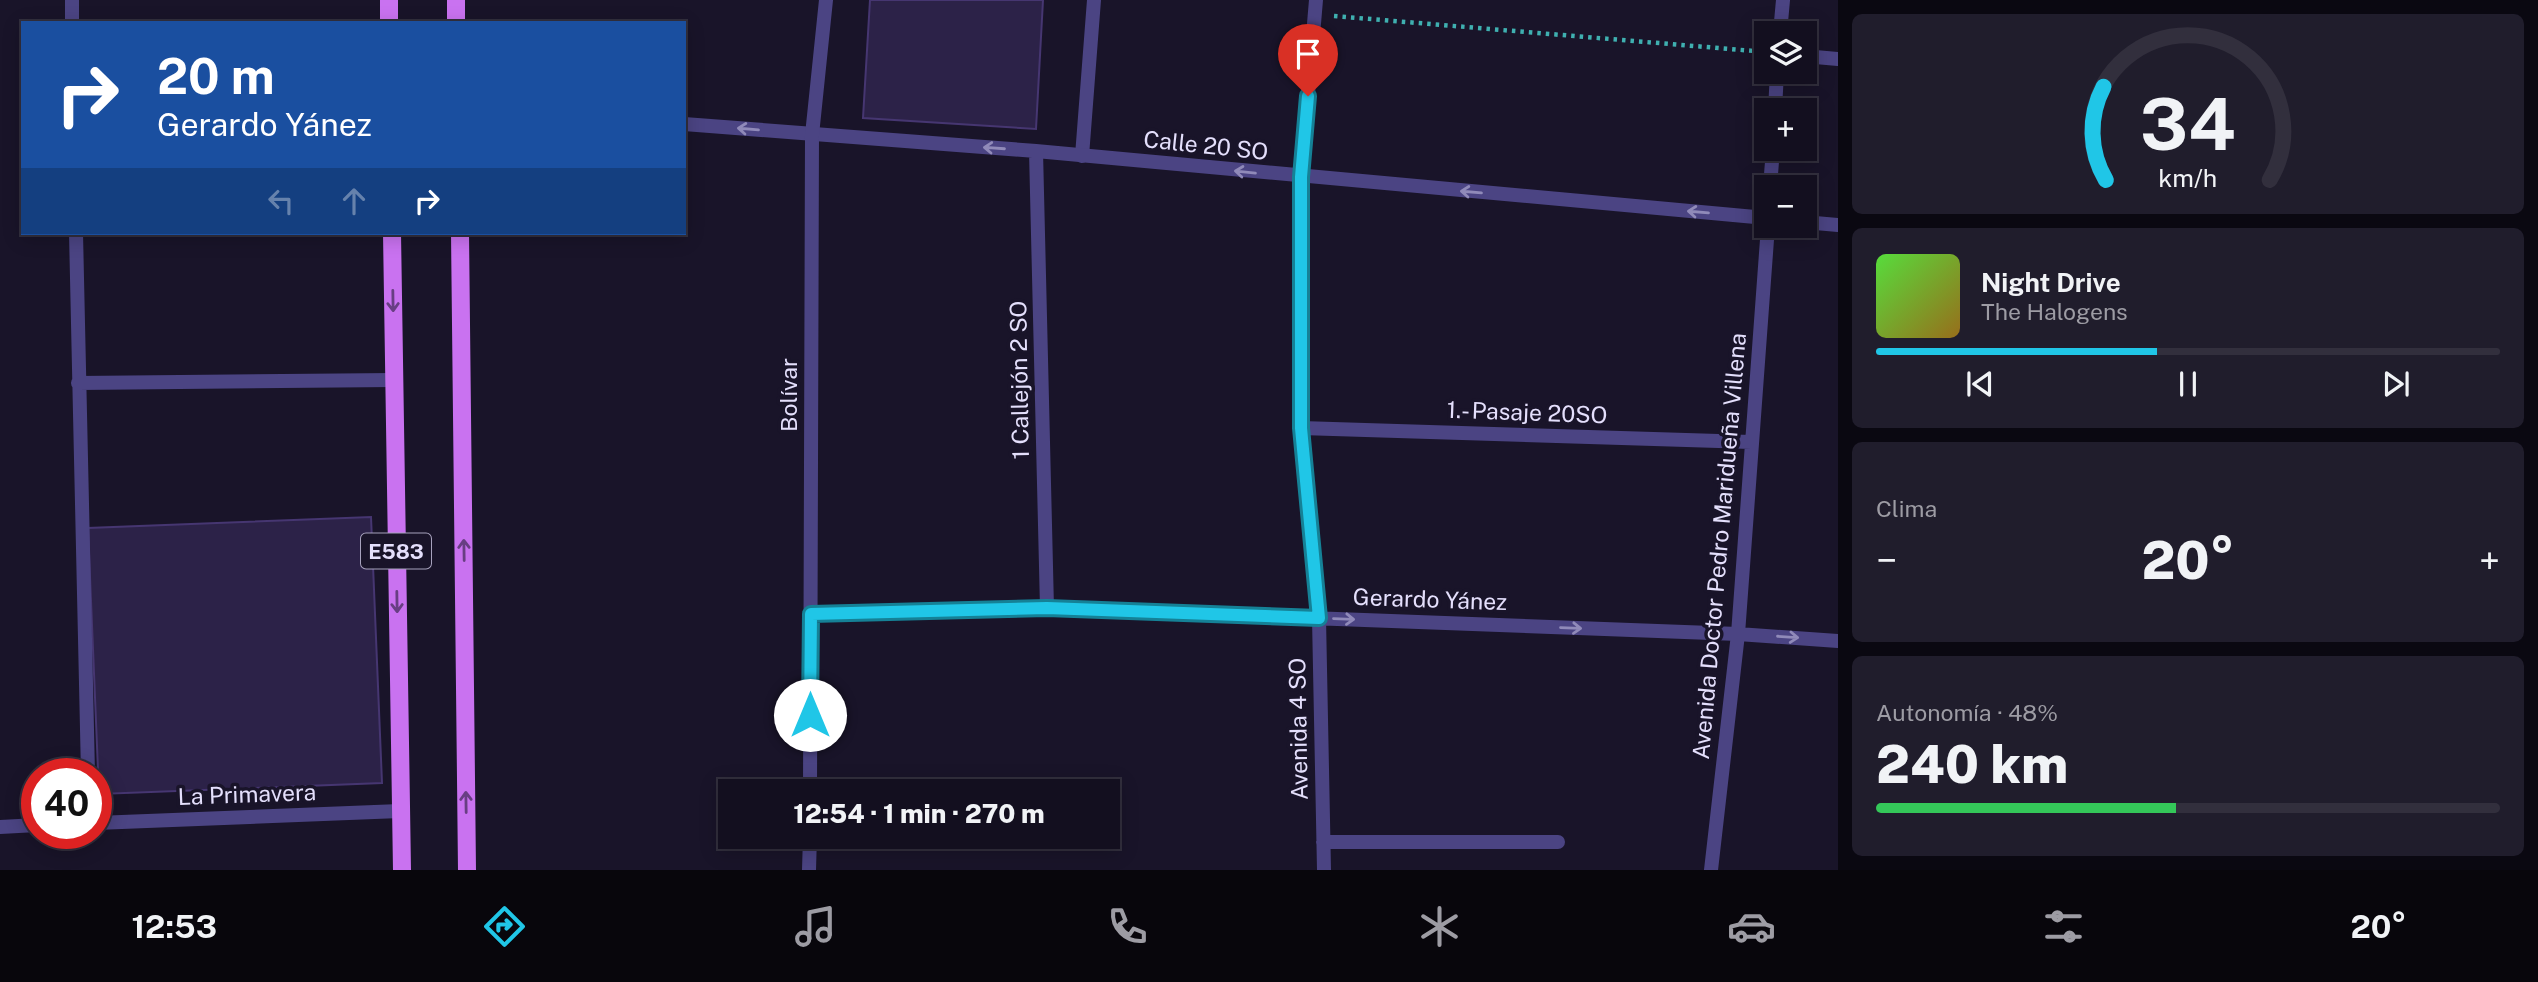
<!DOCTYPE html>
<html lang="es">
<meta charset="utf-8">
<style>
:root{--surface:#130f1f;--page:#201d2c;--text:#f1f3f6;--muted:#9d9ca4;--line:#322f3d;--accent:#20c6e7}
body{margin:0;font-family:"Public Sans",sans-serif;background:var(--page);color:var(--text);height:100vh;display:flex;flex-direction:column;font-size:26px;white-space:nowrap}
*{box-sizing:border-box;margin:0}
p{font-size:23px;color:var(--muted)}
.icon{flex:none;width:38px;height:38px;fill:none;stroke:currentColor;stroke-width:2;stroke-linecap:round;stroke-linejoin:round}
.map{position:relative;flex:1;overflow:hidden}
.sheet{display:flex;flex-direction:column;gap:14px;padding:14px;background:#0a0811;width:700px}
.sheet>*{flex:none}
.banner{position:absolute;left:21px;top:21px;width:665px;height:214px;border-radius:0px;box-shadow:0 4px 18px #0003,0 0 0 2px var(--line);background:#1a4fa0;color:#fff;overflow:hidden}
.tools{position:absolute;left:1754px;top:21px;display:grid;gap:14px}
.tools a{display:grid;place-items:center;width:63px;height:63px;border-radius:0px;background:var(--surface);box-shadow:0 4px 18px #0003,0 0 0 2px var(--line);font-size:35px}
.speed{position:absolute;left:21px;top:758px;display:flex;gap:14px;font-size:35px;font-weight:700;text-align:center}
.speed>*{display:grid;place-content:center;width:91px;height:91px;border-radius:50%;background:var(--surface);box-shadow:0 4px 18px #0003,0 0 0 2px var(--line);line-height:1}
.speed .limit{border:10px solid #d22;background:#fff;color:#111}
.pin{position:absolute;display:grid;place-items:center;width:60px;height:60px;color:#fff;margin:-72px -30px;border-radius:50% 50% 50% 0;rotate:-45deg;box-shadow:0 0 7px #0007}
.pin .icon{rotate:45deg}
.me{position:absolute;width:77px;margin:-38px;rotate:0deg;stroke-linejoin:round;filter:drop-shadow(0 0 5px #0008)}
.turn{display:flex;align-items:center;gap:24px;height:147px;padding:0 21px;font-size:32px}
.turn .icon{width:91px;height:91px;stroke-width:2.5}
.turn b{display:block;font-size:49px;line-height:60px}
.lanes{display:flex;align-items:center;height:66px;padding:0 21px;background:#0003;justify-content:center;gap:35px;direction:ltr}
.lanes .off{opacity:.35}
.big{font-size:52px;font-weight:800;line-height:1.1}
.sheet .tile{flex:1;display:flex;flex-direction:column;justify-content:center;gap:10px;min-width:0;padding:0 24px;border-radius:10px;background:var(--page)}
.sheet .dial{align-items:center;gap:0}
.dial svg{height:182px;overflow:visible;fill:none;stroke:var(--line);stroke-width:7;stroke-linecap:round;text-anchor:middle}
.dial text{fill:var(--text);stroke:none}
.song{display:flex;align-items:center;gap:21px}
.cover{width:84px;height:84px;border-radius:10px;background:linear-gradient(135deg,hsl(110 70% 55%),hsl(40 70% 35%))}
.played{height:7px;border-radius:4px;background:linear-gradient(90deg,var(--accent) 45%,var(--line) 45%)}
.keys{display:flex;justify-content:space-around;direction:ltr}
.heat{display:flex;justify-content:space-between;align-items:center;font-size:38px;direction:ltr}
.charge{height:10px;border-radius:5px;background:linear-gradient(90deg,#34c759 48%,var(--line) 0)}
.trip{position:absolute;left:718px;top:779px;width:402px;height:70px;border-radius:0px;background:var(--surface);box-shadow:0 4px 18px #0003,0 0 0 2px var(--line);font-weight:800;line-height:70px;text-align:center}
.tab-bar{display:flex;height:112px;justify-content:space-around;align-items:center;background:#08060c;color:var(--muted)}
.tab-bar .icon{width:49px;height:49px}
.tab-bar .on{color:var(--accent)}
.tab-bar b{font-size:32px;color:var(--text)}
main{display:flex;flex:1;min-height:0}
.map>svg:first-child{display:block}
.building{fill:#2c2248;stroke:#463671;stroke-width:2}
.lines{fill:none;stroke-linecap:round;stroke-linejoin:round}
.path{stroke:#3fb0b0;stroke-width:4.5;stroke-dasharray:3.5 5;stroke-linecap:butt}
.service{stroke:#4b4483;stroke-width:14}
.minor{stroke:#4b4483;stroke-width:14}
.tertiary{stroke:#4b4483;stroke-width:14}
.primary{stroke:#c972f0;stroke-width:18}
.oneway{stroke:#908ab9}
.oneway2{stroke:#683e83}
.route-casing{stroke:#158196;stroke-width:18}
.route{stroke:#20c6e7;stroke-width:12}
.labels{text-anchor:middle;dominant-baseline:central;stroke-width:7;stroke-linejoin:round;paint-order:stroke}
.shield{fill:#191429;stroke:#a7a2bd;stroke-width:2}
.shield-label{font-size:21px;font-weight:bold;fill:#e4dffc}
.street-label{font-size:23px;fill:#e4dffc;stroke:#191429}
</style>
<main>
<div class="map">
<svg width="1838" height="870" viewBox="0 0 1838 870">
<rect width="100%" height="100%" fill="#191429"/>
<!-- building -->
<path class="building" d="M 870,0 L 1043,0 L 1036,129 L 863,118 Z
M 371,517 L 382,783 L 99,794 L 88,528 Z"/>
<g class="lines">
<!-- path -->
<path class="path" d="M 1334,16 L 1766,52"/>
<!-- service -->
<path class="service" d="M 1082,156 L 1094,0"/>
<!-- minor -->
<path class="minor" d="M 72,0 L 72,23
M 1316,0 L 1301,177 L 1301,428 L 1319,618 L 1324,870
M 1780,33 L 1783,0
M 1804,56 L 1838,59
M 1775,110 L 1777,72
M 684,124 L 1036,151 L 1766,218
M 1036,151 L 1047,608
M 1770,187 L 1773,149
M 1804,222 L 1838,225
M 76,233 L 88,774
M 78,383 L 394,380
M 1301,428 L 1751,442
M 811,614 L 1047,608 L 1738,634 L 1838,641
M 96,823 L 400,811
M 0,827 L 37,825
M 1323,842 L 1558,842
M 1711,870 L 1738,634 L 1768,226"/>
<!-- tertiary -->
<path class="tertiary" d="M 810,791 L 812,135 L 826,0
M 809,870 L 810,836"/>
<!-- primary -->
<path class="primary" d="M 389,0 L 389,23
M 456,0 L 456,23
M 392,233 L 402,870
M 460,233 L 467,870"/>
</g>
<!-- one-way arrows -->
<defs><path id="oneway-shaft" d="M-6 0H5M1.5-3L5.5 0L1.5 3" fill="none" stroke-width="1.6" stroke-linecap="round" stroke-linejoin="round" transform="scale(1.75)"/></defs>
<g class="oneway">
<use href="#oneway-shaft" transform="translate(748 129) rotate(-175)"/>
<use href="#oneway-shaft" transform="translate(994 148) rotate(-176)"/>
<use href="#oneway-shaft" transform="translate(1245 172) rotate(-174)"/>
<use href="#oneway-shaft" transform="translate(1471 192) rotate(-175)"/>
<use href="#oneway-shaft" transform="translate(1698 212) rotate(-175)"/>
<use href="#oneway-shaft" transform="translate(1344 619) rotate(2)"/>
<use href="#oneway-shaft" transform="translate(1571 628) rotate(2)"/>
<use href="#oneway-shaft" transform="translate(1788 637) rotate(4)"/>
</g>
<g class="oneway2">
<use href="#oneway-shaft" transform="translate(393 301) rotate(89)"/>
<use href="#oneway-shaft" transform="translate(464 550) rotate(-91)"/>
<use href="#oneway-shaft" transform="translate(397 602) rotate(89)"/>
<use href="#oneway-shaft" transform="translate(466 802) rotate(-91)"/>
</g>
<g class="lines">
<defs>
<path id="route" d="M 810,715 L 811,614 L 1047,608 L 1319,618 L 1301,428 L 1301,177 L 1308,96"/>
</defs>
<!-- route casing -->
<use href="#route" class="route-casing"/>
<!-- route -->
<use href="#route" class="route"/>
</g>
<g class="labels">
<!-- shield labels -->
<rect class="shield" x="361" y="533.5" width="70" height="35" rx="5"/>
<g class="shield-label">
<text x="396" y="551">E583</text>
</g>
<!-- street labels -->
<g class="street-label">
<text transform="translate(1206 145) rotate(6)">Calle 20 SO</text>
<text transform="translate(1019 380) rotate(-91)">1 Callejón 2 SO</text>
<text transform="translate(788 395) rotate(-90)">Bolívar</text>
<text transform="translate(1527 412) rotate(2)">1.- Pasaje 20SO</text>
<text transform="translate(1719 546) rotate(-85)">Avenida Doctor Pedro Maridueña Villena</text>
<text transform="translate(1430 599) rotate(2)">Gerardo Yánez</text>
<text transform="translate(1298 729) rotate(-91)">Avenida 4 SO</text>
<text transform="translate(247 794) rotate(-2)">La Primavera</text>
</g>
</g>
</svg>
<div class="tools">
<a><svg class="icon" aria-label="layers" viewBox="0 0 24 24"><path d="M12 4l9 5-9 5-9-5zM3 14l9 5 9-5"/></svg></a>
<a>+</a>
<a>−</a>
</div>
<div class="speed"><div class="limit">40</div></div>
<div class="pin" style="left:1308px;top:96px;background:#d93025"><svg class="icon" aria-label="arrive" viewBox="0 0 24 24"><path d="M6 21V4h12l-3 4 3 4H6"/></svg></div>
<svg class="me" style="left:810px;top:715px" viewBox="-20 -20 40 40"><circle r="19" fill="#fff"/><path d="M0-13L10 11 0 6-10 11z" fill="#20c6e7"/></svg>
<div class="trip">12:54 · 1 min · 270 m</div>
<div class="banner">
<div class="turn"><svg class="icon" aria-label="right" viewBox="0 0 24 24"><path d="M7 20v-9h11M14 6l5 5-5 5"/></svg><div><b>20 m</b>Gerardo Yánez</div></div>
<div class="lanes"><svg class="icon off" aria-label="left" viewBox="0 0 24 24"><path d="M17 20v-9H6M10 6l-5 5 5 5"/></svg><svg class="icon off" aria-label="ahead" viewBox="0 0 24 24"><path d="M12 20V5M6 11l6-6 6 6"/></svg><svg class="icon" aria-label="right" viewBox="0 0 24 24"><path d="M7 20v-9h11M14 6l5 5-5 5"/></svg></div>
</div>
</div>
<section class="sheet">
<div class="tile dial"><svg viewBox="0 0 100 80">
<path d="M14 69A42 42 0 1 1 86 69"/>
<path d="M14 69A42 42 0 0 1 13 28" stroke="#20c6e7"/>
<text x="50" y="56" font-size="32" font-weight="700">34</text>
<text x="50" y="72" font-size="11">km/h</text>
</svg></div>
<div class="tile">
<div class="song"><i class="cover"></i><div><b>Night Drive</b><p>The Halogens</p></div></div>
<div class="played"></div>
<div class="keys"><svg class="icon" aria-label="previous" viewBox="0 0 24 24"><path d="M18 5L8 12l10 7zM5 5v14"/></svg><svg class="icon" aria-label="pause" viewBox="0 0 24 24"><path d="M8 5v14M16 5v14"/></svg><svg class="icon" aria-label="next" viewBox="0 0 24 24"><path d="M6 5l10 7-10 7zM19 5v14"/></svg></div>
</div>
<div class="tile"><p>Clima</p>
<div class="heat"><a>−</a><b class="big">20°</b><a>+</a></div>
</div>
<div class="tile"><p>Autonomía · 48%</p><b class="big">240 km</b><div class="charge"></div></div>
</section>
</main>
<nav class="tab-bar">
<b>12:53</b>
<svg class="icon on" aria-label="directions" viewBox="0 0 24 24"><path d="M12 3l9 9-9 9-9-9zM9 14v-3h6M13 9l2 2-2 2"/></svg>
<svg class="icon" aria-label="music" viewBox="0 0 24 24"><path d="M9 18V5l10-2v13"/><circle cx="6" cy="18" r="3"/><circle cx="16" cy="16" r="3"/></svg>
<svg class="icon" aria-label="phone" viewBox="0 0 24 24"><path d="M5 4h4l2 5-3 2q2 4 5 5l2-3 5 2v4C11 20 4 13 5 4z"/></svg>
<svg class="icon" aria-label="climate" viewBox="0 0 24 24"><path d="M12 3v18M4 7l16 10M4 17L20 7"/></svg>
<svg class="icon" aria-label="car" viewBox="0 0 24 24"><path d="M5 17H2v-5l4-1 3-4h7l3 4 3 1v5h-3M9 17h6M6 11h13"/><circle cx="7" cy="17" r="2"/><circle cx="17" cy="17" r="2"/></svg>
<svg class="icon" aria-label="filters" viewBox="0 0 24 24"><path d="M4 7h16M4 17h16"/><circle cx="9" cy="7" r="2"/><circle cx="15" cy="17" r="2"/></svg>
<b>20°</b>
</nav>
